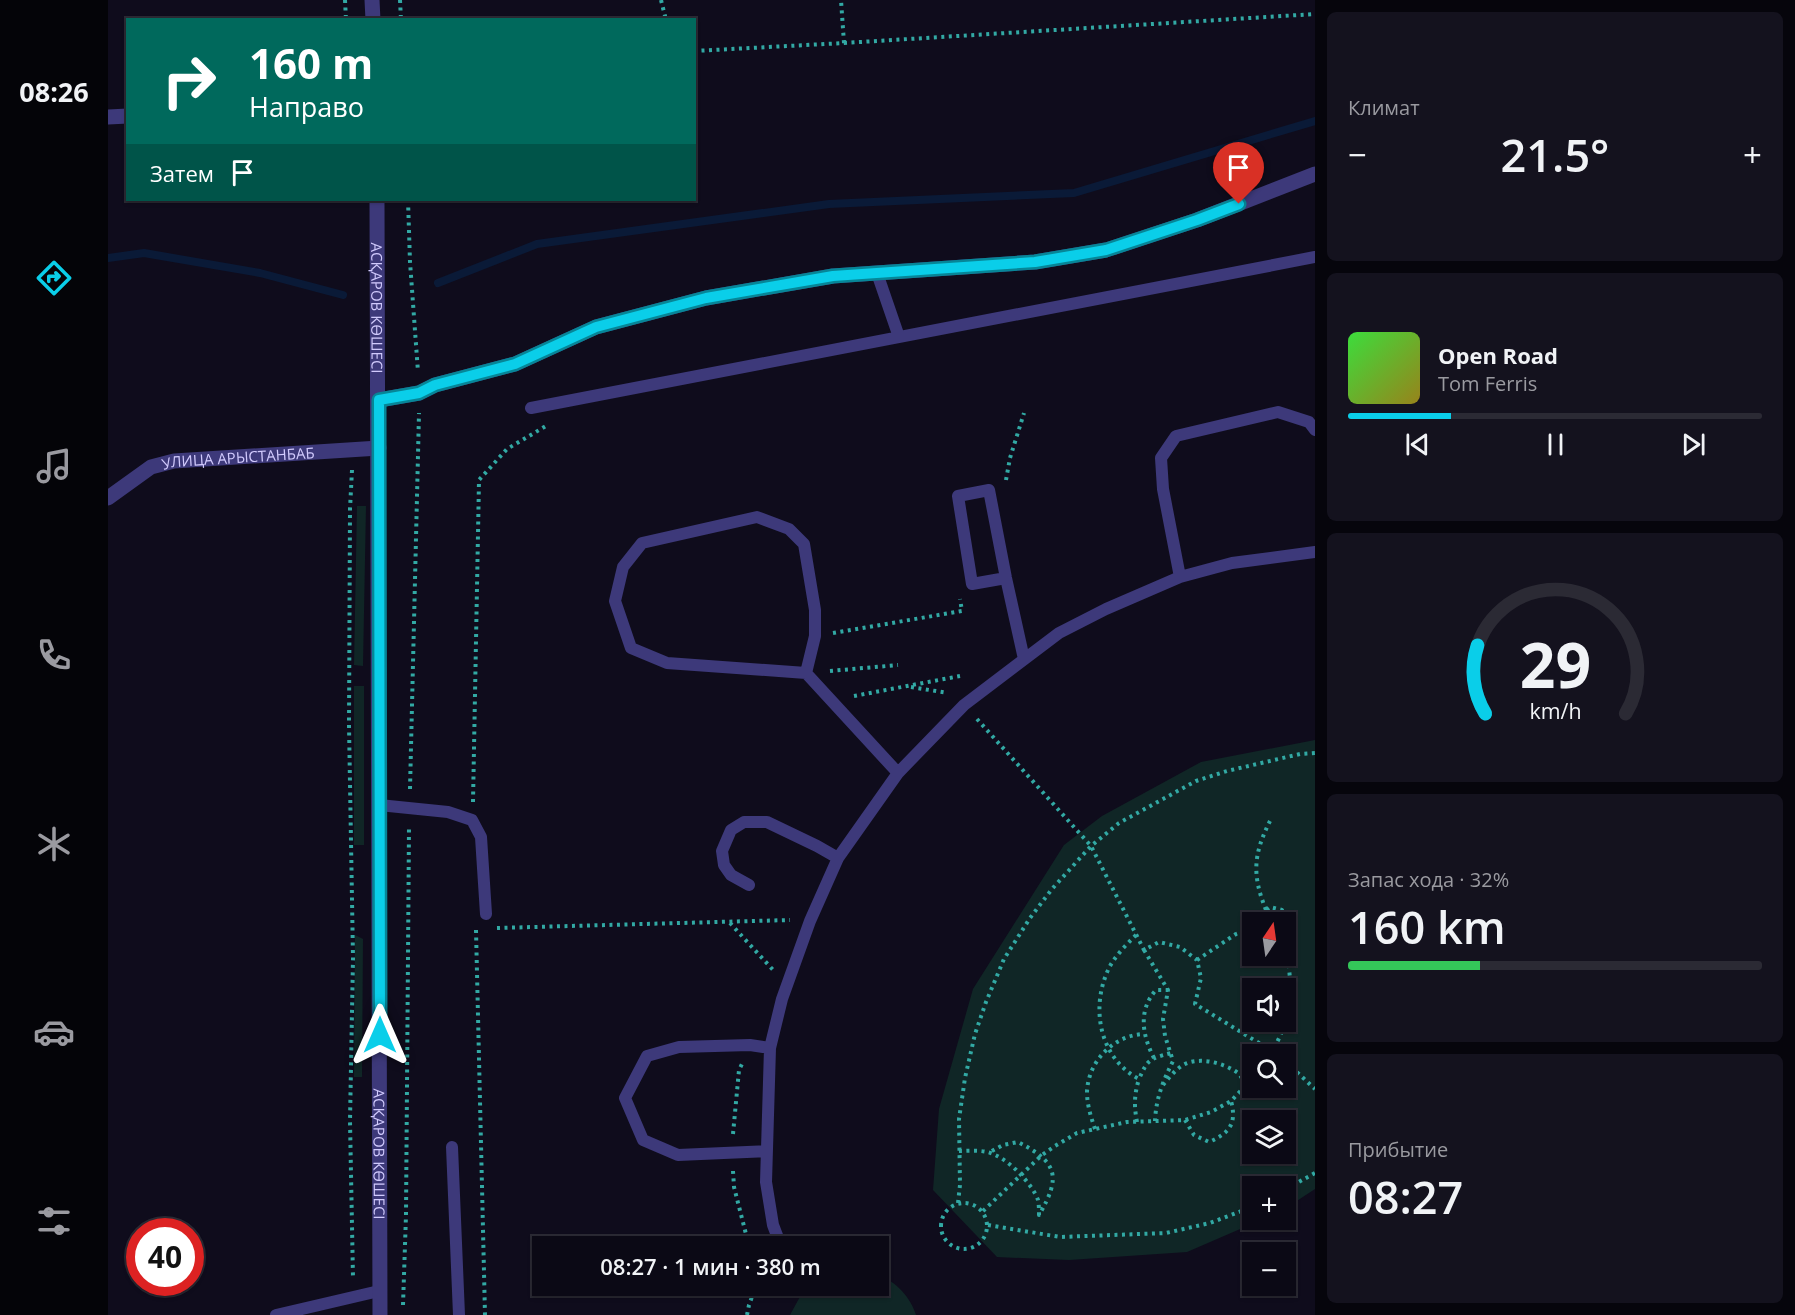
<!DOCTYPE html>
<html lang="ru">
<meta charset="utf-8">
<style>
:root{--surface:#0b0915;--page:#14121e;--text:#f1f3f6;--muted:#9a9aa0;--line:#2b2a34;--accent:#0acee9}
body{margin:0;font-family:"Open Sans",sans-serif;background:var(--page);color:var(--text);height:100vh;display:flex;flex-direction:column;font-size:22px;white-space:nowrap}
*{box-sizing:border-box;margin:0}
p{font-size:20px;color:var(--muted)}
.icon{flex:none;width:33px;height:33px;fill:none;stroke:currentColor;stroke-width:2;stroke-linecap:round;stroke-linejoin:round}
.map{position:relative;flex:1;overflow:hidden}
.panel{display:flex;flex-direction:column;gap:12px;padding:12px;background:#06050c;width:480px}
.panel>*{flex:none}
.hud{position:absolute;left:18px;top:18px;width:570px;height:183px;border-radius:0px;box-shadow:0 2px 4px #0004,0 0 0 2px var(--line);background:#00695c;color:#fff;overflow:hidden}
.needle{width:39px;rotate:13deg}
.fabs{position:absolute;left:1134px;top:912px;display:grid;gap:12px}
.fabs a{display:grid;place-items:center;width:54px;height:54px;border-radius:0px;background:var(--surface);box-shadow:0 2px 4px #0004,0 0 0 2px var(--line);font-size:30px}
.speed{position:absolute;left:18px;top:1218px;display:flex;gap:12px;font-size:30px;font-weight:700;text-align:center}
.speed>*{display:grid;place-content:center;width:78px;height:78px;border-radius:50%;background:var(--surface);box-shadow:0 2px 4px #0004,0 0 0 2px var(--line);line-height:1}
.speed .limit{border:9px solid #d22;background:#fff;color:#111}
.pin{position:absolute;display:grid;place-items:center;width:51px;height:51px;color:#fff;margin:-62px -26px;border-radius:50% 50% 50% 0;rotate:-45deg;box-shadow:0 0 6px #0007}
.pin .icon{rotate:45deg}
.me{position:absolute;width:66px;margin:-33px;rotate:0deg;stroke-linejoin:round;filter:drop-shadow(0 0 4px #0008)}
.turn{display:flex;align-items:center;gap:21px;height:126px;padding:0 24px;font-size:27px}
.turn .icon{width:78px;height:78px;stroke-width:2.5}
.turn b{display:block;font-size:42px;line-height:51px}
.then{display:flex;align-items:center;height:57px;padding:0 24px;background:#0003;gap:12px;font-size:22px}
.big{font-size:45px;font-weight:600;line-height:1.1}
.panel .card{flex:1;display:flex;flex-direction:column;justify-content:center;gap:9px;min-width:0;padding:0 21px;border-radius:9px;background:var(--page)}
.panel .dial{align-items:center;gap:0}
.dial svg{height:156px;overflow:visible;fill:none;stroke:var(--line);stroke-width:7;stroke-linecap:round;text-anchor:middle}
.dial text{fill:var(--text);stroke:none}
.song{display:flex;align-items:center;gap:18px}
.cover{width:72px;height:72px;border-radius:9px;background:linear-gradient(135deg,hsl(120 70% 55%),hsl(50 70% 35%))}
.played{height:6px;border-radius:3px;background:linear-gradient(90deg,var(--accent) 25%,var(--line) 25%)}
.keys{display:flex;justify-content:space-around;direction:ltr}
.heat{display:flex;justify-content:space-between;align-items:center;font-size:33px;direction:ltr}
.charge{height:9px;border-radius:4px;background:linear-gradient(90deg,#34c759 32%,var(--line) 0)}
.trip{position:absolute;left:424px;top:1236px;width:357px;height:60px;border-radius:0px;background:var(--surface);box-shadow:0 2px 4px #0004,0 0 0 2px var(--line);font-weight:600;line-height:60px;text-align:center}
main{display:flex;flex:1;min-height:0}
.menu{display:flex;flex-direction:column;width:108px;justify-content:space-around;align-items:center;background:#040408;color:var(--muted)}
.menu .icon{width:42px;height:42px}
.menu .active{color:var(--accent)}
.menu b{font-size:27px;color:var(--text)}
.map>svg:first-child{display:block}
.green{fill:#102626;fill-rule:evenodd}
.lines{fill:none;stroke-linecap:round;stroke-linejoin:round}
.stream{stroke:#0a1a37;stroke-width:8}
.path{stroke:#32a9a4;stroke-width:4;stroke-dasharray:3 4.5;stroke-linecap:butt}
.service{stroke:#3d397a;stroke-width:12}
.minor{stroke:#3d397a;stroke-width:15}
.tertiary{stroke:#3d397a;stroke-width:15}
.route-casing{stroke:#068697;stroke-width:15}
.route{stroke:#0acee9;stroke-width:10}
.labels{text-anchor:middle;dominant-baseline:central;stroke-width:6;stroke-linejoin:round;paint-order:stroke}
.street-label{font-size:15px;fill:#d1cafd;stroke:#0f0c1c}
</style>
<main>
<nav class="menu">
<b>08:26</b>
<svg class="icon active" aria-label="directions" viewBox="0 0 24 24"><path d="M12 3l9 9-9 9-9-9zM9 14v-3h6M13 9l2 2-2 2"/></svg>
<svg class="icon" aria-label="music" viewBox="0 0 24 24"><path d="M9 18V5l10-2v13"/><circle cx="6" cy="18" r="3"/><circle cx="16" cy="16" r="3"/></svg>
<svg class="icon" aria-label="phone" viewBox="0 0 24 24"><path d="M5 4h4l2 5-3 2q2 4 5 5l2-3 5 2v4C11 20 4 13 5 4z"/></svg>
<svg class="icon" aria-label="climate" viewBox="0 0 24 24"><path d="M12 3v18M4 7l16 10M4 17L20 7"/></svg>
<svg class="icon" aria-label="car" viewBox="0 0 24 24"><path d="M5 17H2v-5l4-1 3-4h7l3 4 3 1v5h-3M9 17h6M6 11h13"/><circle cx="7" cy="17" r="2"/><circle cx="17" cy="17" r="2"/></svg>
<svg class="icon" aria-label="filters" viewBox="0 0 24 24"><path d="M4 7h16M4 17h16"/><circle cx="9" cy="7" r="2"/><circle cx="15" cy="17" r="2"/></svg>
</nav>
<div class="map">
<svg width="1207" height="1315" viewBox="0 0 1207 1315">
<rect width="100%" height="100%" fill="#0f0c1c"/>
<!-- green -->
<path class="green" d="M 249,506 L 258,506 L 255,666 L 246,665 Z
M 246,686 L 256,686 L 256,845 L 246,845 Z
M 1207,740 L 1207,1189 L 1178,1208 L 1178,1186 L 1144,1186 L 1144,1220 L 1153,1220 L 1079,1252 L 961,1260 L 889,1257 L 825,1190 L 831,1109 L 865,989 L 956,845 L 994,816 L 1093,762 ZM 1178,922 L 1178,956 L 1144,956 L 1144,922 ZM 1178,988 L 1178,1022 L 1144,1022 L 1144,988 ZM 1144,1054 L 1178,1054 L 1178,1088 L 1144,1088 ZM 1178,1120 L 1178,1154 L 1144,1154 L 1144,1120 Z
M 247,935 L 255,939 L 254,1077 L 246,1077 Z
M 771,1276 C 788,1281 803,1298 808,1315 L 682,1315 L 694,1293 L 703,1286 L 771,1286 Z"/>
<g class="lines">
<!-- stream -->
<path class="stream" d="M 0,258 L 36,253 L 152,273 L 235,295
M 330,283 L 429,244 L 721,204 L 966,193 L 1207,121"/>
<!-- path -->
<path class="path" d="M 237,0 L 238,20
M 292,0 L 293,20
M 553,0 L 558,20
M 736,43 L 1207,14
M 586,51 L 736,43 L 733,0
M 300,200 L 302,262 L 310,372
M 244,470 L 242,509 L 241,725 L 245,958 L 242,1121 L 245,1278
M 898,480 L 902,458 L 916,413
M 725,633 L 854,611 L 852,599
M 722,671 L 790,665
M 803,687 L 840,693
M 746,696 L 852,676
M 869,719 L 983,846 L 1036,950 L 1051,942 L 1072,947 L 1089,960 L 1093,978 L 1087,1004 L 1169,1054
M 302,789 L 311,413
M 365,802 L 371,480 L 399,449 L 438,426
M 1158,910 C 1144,875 1145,855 1162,821
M 1152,922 L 1153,914 L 1162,907 L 1174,910 L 1179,921 L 1178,924
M 622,923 L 666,971
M 389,928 L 682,920
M 368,930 L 377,1315
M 1028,935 C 1018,945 1007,956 1001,968 C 982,1007 991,1058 1031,1079 C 1040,1059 1041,1059 1063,1053
M 1036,950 L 1060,990 L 1055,1019 L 1057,1036 L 1065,1061 C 1055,1081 1048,1098 1047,1121
M 1089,960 L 1128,934 L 1144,928
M 1162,1054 C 1183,1023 1186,987 1178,951
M 1046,1058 C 1034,1035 1030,1010 1048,990 L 1060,990
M 1178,1062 L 1207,1089
M 1055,1085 C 1061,1078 1067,1070 1075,1065 C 1091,1056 1116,1063 1130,1073 C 1133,1076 1136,1081 1138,1085
M 1077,1120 L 1086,1135 L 1101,1142 C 1122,1133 1129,1123 1123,1101
M 1029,1122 C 1026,1106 1026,1095 1031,1079
M 987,1129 C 983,1117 979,1105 979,1092 C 980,1061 1006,1035 1036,1034
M 625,1134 L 631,1070 L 634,1064
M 851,1151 C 860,1151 870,1150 879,1152 C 898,1156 924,1183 930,1200 C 931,1205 931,1210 931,1215 C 954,1176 949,1162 910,1142 L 895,1145 L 882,1152
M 625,1171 L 626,1187 L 641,1246
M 1178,1189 L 1207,1173
M 850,1203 L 852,1185 L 851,1119 L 857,1078 L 867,1034 L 878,1002 L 896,959 L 922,918 L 944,889 L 983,846 L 1011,823 L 1088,781 L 1119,771 L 1192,754 L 1207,753
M833 1226a23 23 0 1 1 46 0a23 23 0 1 1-46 0Z
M 875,1211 L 934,1155 L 947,1146 L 969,1133 L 1019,1122 L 1077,1120 L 1103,1112 L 1123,1101 L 1144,1079
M 880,1225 L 952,1237 L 1058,1233 L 1102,1223 L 1144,1207
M 295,1305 L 298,1215 L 301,827
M 639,1315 L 641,1305 L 648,1286"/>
<!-- service -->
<path class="service" d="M 769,273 L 791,337
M 423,408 L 1207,257
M 1072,577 L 1055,489 L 1053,458 L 1068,436 L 1170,412 L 1201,422 L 1207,430
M 898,578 L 864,584 L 850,496 L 881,490 L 898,578 L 916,659
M 698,673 L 707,636 L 707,610 L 696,544 L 681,529 L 649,517 L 534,543 L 515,567 L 507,601 L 523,648 L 559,663 L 698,673 L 790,773
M 271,805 L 340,812 L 364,820 L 373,837 L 378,914
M 641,885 L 623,875 L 616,865 L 614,851 L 623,830 L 636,822 L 659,822 L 709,846 L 730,858
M 344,1147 L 351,1315
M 659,1151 L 570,1155 L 535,1140 L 517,1098 L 539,1056 L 571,1047 L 642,1045 L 662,1048
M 673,1246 L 665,1225 L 658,1182 L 662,1048 L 674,999 L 702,921 L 730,858 L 790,773 L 856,705 L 951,633 L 998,609 L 1072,577 L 1124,563 L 1207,552
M 168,1315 L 271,1291"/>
<!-- minor -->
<path class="minor" d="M 0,117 L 20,116
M 271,400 L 311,393 L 327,385 L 407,364 L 488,327 L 598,298 L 725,276 L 927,262 L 998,250 L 1089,220 L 1207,174"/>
<!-- tertiary -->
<g class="tertiary">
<path d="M 264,0 L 265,20"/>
<path id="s1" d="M 269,200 L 272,1315"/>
<path id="s2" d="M 0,498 L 43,467 L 66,461 L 271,448"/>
</g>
</g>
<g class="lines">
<defs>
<path id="route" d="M 272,1035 L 271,400 L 311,393 L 327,385 L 407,364 L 488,327 L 598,298 L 725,276 L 927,262 L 998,250 L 1089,220 L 1131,204"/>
</defs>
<!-- route casing -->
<use href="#route" class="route-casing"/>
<!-- route -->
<use href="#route" class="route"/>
</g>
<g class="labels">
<!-- street labels -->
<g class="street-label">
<text stroke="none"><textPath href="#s1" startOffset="108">АСҚАРОВ КӨШЕСІ</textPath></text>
<text stroke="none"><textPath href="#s2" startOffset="141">УЛИЦА АРЫСТАНБАБ</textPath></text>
<text stroke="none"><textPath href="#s1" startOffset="954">АСҚАРОВ КӨШЕСІ</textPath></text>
</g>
</g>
</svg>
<div class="fabs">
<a><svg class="needle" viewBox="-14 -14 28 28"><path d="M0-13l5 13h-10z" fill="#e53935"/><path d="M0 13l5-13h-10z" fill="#9a9aa0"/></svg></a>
<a><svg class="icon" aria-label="sound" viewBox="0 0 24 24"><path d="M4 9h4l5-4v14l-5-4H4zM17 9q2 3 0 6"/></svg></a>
<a><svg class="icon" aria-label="search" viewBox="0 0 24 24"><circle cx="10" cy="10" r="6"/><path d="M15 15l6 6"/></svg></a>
<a><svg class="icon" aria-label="layers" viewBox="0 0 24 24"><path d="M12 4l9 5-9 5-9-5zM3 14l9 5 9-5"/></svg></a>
<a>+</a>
<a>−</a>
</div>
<div class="speed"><div class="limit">40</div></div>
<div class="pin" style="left:1131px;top:204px;background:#d93025"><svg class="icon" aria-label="arrive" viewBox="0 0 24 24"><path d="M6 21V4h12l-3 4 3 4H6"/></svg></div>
<svg class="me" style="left:272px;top:1035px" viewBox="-20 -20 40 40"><path d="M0-17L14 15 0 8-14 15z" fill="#0acee9" stroke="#fff" stroke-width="4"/></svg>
<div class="trip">08:27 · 1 мин · 380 m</div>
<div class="hud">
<div class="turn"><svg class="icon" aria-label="right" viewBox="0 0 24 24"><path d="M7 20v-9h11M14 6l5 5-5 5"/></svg><div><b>160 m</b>Направо</div></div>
<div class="then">Затем<svg class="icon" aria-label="arrive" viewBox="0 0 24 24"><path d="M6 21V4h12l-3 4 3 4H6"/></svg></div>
</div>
</div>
<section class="panel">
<div class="card"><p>Климат</p>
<div class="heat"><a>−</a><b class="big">21.5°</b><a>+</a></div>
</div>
<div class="card">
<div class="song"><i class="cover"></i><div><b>Open Road</b><p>Tom Ferris</p></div></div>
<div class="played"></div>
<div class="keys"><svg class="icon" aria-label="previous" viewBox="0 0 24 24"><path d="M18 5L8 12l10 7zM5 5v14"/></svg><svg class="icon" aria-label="pause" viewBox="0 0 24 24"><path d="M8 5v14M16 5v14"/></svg><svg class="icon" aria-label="next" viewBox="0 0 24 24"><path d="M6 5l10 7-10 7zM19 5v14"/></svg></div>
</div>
<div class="card dial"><svg viewBox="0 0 100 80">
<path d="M14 69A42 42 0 1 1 86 69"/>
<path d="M14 69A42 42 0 0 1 10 34" stroke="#0acee9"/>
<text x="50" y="56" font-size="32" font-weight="700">29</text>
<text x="50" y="72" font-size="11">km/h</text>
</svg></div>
<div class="card"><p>Запас хода · 32%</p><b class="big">160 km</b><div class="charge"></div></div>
<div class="card"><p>Прибытие</p><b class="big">08:27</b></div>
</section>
</main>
